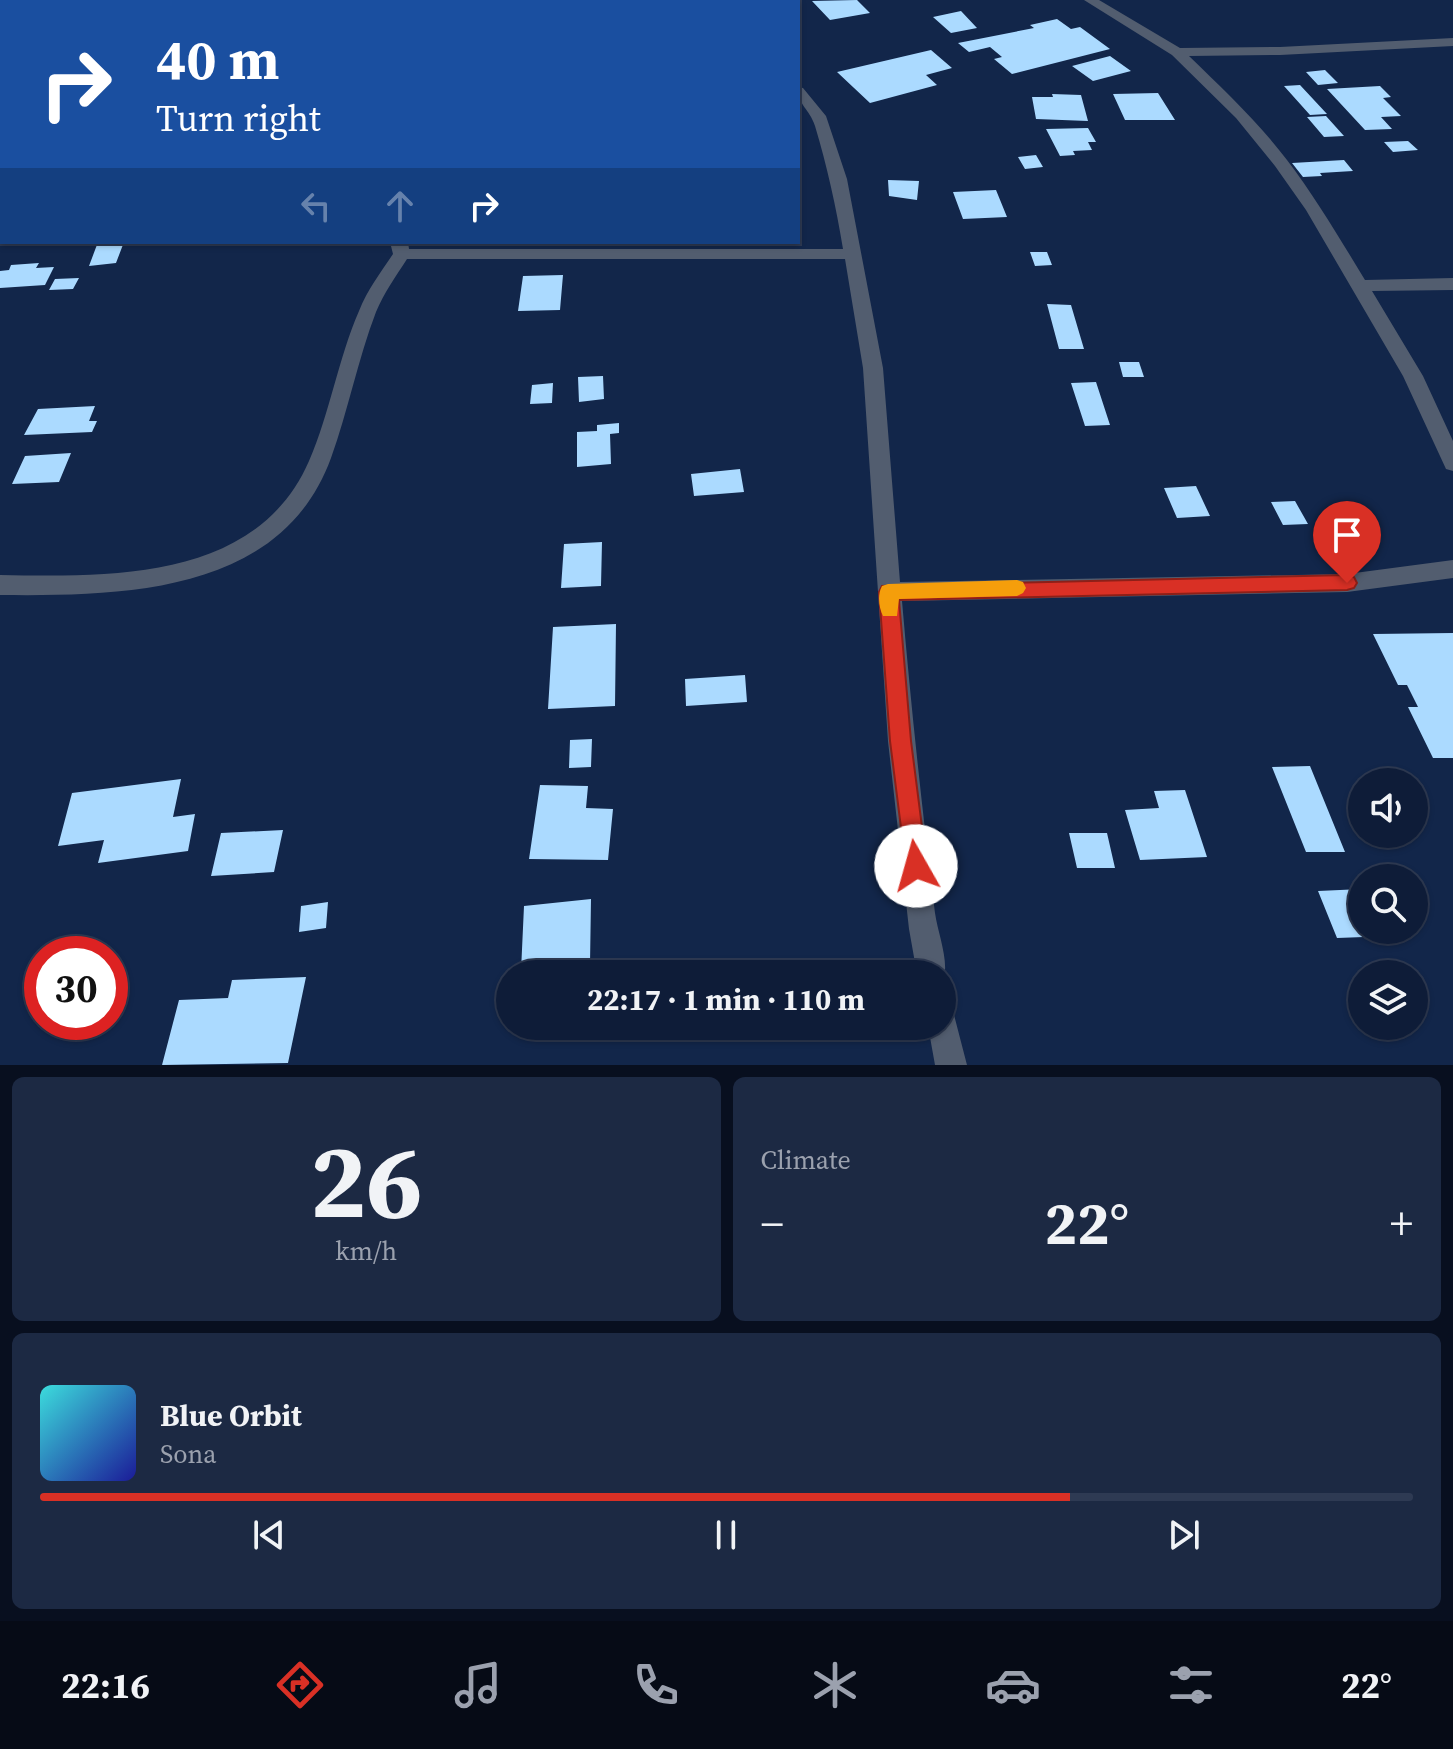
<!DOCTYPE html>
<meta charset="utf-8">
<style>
:root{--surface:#0e1c38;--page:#1c2943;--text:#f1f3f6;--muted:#9ba1ae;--line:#2e3a53;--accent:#d93025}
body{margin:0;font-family:"Source Serif 4",serif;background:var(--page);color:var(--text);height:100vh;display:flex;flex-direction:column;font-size:30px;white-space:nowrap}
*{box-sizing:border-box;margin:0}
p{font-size:26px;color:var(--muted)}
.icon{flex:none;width:44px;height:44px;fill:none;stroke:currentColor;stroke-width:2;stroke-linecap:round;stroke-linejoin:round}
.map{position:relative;height:1065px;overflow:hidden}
.side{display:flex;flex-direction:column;gap:12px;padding:12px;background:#080f1f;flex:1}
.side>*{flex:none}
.banner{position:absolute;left:0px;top:0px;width:800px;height:244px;box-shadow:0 2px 6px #0004,0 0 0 2px var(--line);background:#1a4fa0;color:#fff;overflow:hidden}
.fabs{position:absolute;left:1348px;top:768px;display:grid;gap:16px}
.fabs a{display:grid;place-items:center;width:80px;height:80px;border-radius:50%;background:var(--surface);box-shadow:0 2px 6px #0004,0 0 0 2px var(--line);font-size:40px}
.speed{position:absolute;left:24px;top:936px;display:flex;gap:16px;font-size:40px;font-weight:700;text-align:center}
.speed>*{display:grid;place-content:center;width:104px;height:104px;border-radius:50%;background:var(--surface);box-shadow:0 2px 6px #0004,0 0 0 2px var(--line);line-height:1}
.speed .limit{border:12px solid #d22;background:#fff;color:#111}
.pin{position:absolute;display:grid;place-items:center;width:68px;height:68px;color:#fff;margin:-82px -34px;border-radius:50% 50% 50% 0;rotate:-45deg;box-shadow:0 0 8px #0007}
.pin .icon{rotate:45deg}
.me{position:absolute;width:88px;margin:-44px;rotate:353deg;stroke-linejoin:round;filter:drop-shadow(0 0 6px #0008)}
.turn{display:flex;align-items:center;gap:28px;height:168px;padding:0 24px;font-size:36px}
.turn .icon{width:104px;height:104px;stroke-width:2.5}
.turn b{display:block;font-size:56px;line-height:68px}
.lanes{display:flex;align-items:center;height:76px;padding:0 24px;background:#0003;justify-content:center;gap:40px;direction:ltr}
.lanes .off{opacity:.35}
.big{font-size:60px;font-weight:700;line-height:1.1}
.side .card{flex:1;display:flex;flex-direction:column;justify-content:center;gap:12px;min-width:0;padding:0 28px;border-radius:12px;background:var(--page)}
.side .dial{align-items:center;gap:0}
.dial b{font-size:104px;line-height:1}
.song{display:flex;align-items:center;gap:24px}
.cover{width:96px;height:96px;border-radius:12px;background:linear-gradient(135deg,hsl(180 70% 55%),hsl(240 70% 35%))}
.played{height:8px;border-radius:4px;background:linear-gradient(90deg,var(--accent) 75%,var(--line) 75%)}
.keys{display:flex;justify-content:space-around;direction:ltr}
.heat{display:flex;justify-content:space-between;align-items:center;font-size:44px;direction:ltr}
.side .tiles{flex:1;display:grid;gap:12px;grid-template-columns:1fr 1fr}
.card:last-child{grid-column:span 2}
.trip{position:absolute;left:496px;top:960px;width:460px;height:80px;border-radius:40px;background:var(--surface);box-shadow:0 2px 6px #0004,0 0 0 2px var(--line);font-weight:700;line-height:80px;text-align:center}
.dock{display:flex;height:128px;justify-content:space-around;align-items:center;background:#060b16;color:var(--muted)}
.dock .icon{width:56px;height:56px}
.dock .active{color:var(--accent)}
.dock b{font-size:36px;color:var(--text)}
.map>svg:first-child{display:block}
.building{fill:#abdaff}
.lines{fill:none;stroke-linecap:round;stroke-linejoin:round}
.minor{fill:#525d6f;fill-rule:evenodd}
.route{fill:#d93025;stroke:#8d1f18;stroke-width:2}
.slow{fill:#f59e0b}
</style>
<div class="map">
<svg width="1453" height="1065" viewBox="0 0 1453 1065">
<rect width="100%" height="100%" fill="#12264a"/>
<!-- building -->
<path class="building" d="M 857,0 L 870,13 L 830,20 L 812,1 Z
M 961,11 L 977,28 L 951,33 L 933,17 Z
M 1057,19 L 1071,29 L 1080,27 L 1110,49 L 1012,74 L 994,59 L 1002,57 L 990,47 L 969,52 L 958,43 L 1034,28 L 1030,25 Z
M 931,50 L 952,68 L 926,75 L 937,85 L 870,103 L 837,72 Z
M 1110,56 L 1131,71 L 1093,81 L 1072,66 Z
M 1325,70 L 1338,83 L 1318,85 L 1306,72 Z
M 1300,85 L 1327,114 L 1310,115 L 1284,86 Z
M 1380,86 L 1391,97 L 1383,98 L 1401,116 L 1381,117 L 1392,129 L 1365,130 L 1327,89 Z
M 1158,93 L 1175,120 L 1125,120 L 1113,94 Z
M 1052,94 L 1081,95 L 1088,121 L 1036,119 L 1032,97 L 1053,97 Z
M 1326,116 L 1344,136 L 1324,137 L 1307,117 Z
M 1088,128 L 1096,142 L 1088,142 L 1092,150 L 1073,151 L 1075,155 L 1060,156 L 1046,129 Z
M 1408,141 L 1418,150 L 1393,152 L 1384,142 Z
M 1036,155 L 1043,167 L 1025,169 L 1018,157 Z
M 1344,160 L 1353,171 L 1320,173 L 1322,176 L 1303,177 L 1292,163 Z
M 888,180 L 919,181 L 917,200 L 889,196 Z
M 996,190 L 1007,217 L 963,219 L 953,192 Z
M 98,242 L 124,242 L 116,263 L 89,266 Z
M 1030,252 L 1047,252 L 1052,265 L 1035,266 Z
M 39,263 L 36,268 L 54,267 L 45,285 L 0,288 L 0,271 L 9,270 L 11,265 Z
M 563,275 L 560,310 L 518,311 L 523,276 Z
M 79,278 L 73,289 L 49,290 L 55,279 Z
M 1047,304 L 1071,305 L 1084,349 L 1059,349 Z
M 1119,362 L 1139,362 L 1144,377 L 1123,377 Z
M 603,376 L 604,399 L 579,402 L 578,377 Z
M 1096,382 L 1110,425 L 1085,426 L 1071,383 Z
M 553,383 L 552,403 L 530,404 L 532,385 Z
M 95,406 L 89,421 L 97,421 L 92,432 L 24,435 L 38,409 Z
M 619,423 L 619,433 L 610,434 L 611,464 L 577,467 L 577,432 L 597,431 L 597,425 Z
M 71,453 L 59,482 L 12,484 L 25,456 Z
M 740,469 L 744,492 L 694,496 L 691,474 Z
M 1196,486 L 1210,516 L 1177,518 L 1164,488 Z
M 1295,501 L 1308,524 L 1283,525 L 1271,502 Z
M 602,542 L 601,586 L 561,588 L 564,544 Z
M 616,624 L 615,706 L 548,709 L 553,627 Z
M 1453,633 L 1453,758 L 1433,758 L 1408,707 L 1418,707 L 1407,685 L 1398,685 L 1373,634 Z
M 745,675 L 747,702 L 686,706 L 685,679 Z
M 592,739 L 591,767 L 569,768 L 570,740 Z
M 1310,766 L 1345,852 L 1306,852 L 1272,767 Z
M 181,779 L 173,817 L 195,814 L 188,851 L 98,863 L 104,840 L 58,846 L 72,793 Z
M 540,785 L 588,786 L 586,808 L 613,809 L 608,860 L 529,859 Z
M 1185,790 L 1207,857 L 1140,860 L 1125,810 L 1159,808 L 1154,791 Z
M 283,830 L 274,872 L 211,876 L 221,833 Z
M 1069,833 L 1107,833 L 1115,868 L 1077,868 Z
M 1362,889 L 1362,930 L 1389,930 L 1391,936 L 1337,938 L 1318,891 Z
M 591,899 L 590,964 L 521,971 L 524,906 Z
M 328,902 L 326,928 L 299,932 L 301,906 Z
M 306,977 L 288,1063 L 162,1065 L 179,1000 L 228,998 L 232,980 Z"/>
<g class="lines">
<!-- minor -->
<path class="minor" d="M 307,0 L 319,0 L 320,2 L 308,2 Z
M 712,0 L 725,0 L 726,2 L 713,2 Z
M 1084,0 L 1099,0 L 1180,48 L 1280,47 L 1453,38 L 1453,46 L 1280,55 L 1189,56 C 1223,89 1258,122 1287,160 C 1316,198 1340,239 1365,280 L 1453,278 L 1453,290 L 1372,291 L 1423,376 L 1453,441 L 1453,471 L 1446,469 L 1403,376 L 1306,210 L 1275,166 L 1236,118 L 1172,55 Z
M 798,87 L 803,88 L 826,116 L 847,179 L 883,368 L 900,582 L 1347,574 L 1453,560 L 1453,578 L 1347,592 L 902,601 C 911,706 922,809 935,913 C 938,935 951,964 942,984 L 942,974 L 917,974 L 909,929 L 888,741 L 863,368 L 845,259 L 407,259 C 396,276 384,293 376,312 C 358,359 348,411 331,458 C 281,595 122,596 0,595 L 0,575 C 110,577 257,581 309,461 C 330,413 338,359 359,311 C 367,290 381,272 393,254 L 390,242 L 408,242 L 409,249 L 843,249 C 836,206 827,166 815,126 C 809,108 798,106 798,87 Z
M 942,1007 L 953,1011 L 967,1065 L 935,1065 L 928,1026 L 942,1026 Z"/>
</g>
<!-- route -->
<path class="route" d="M 1347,575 L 1354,577 L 1357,583 L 1354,588 L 1347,590 L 899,600 L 911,741 L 927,866 L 924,875 L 916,878 L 907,875 L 890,741 L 879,592 L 882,586 Z"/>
<!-- slow -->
<path class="slow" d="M 1017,580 L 1023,582 L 1026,588 L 1023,593 L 1017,596 L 899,599 L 897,616 L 883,616 C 879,608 877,595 882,586 L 888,584 Z"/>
</svg>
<div class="fabs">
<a><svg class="icon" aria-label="sound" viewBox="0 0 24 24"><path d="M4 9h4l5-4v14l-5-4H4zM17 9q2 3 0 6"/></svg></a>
<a><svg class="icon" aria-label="search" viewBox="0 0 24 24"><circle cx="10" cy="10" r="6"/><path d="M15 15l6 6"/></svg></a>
<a><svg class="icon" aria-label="layers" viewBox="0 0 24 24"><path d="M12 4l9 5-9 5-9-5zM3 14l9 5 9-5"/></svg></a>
</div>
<div class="speed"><div class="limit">30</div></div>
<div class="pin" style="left:1347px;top:583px;background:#d93025"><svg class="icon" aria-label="arrive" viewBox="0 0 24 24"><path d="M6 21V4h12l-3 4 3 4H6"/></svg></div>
<svg class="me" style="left:916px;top:866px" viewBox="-20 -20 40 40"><circle r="19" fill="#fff"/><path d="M0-13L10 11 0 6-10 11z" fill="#d93025"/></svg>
<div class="trip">22:17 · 1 min · 110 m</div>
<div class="banner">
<div class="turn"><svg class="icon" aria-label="right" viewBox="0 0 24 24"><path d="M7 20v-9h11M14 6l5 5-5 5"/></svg><div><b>40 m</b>Turn right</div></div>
<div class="lanes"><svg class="icon off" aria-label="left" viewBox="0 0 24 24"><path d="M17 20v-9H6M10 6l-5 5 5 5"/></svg><svg class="icon off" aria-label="ahead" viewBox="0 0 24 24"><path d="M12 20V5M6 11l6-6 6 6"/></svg><svg class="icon" aria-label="right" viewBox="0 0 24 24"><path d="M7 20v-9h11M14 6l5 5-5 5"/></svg></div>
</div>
</div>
<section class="side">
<div class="tiles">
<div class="card dial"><b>26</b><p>km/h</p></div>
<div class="card"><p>Climate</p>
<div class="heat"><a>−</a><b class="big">22°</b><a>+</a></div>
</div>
<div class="card">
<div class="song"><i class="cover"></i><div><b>Blue Orbit</b><p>Sona</p></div></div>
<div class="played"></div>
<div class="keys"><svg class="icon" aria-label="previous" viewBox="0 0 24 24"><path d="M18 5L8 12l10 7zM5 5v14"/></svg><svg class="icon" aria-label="pause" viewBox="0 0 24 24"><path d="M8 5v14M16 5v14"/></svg><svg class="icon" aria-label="next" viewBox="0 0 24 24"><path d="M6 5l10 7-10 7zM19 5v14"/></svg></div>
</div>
</div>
</section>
<nav class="dock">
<b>22:16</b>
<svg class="icon active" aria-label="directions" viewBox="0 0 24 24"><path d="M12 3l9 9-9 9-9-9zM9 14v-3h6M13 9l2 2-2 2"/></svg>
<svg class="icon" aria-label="music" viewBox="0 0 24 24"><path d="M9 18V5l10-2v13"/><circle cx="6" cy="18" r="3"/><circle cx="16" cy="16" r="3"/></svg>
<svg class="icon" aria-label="phone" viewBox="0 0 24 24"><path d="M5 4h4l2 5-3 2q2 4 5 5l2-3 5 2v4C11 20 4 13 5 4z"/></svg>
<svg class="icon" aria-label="climate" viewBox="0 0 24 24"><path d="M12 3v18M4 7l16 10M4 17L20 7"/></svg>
<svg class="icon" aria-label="car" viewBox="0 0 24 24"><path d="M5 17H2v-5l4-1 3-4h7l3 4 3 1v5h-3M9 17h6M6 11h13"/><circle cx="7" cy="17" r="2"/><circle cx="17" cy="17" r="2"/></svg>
<svg class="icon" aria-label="filters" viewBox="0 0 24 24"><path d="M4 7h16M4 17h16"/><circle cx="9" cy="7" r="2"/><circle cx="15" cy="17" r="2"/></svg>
<b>22°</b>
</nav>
